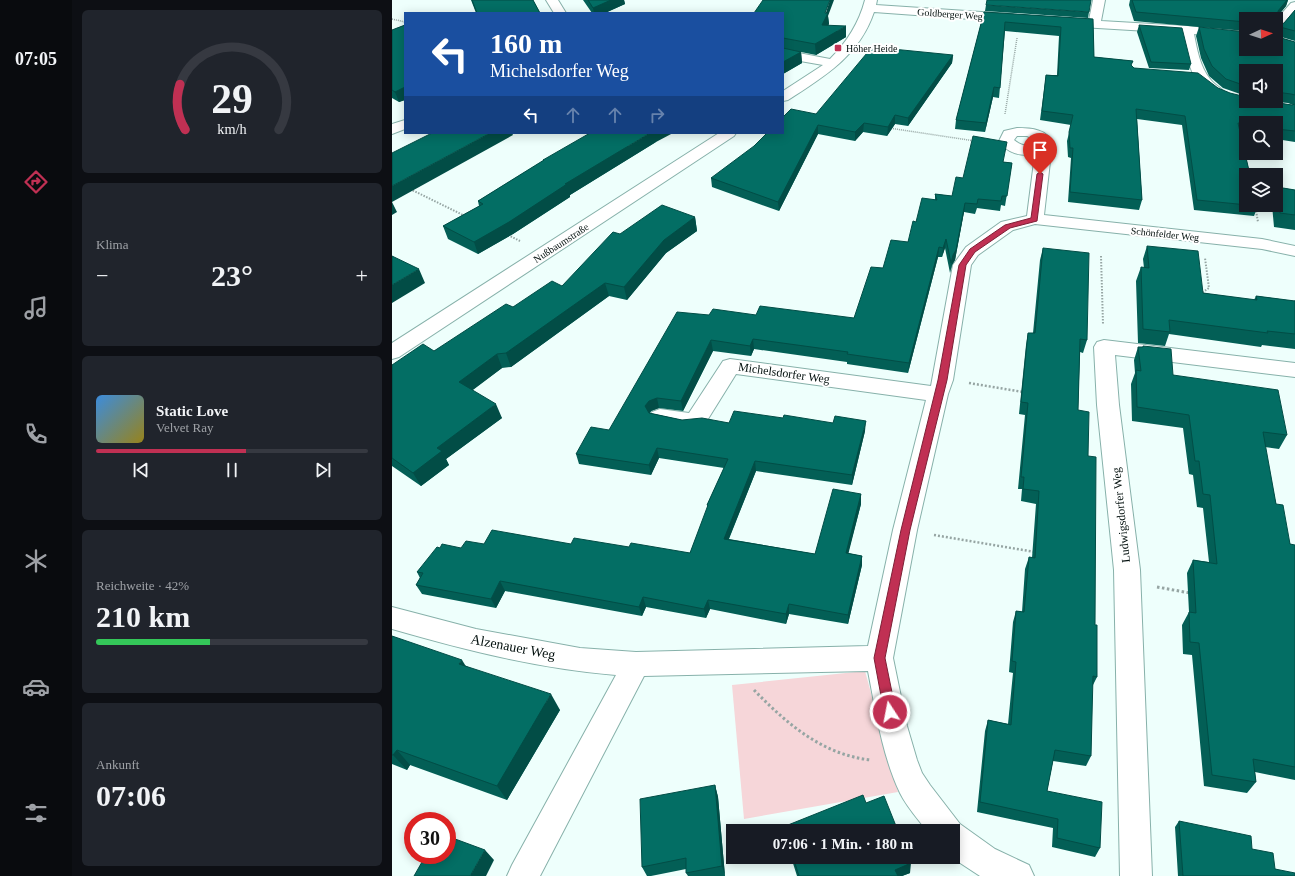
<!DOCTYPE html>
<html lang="de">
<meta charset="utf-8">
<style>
:root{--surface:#171b24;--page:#20242c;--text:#f1f3f6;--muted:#9ea1a6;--line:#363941;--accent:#c03053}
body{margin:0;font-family:"Times New Roman",serif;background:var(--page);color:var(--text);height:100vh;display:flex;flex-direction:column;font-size:15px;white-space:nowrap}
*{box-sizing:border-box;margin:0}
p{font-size:13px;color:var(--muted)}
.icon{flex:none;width:22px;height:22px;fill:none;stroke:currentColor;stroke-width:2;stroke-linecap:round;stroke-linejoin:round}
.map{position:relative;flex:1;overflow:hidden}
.panel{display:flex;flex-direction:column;gap:10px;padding:10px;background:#0d0f14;width:320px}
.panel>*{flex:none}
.banner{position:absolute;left:12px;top:12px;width:380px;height:122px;border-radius:0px;box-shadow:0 2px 10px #0003;background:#1a4fa0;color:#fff;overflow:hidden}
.needle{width:26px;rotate:87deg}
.controls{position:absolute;left:847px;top:12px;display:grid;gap:8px}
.controls a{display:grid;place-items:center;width:44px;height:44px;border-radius:0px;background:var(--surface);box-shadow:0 2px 10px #0003;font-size:20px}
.speed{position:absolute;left:12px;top:812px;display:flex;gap:8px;font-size:20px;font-weight:700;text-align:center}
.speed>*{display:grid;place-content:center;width:52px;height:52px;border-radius:50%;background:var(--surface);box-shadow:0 2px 10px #0003;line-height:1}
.speed .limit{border:6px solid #d22;background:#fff;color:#111}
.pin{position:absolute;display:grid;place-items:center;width:34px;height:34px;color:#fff;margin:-41px -17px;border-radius:50% 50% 50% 0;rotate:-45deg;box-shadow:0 0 4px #0007}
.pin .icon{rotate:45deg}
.me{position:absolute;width:44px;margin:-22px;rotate:349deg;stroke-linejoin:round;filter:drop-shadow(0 0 3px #0008)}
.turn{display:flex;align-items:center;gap:14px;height:84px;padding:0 20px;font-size:18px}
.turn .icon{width:52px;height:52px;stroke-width:2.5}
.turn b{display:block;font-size:28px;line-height:34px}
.lanes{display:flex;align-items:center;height:38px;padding:0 20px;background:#0003;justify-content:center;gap:20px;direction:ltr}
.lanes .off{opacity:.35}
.big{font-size:30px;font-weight:700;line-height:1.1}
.panel .widget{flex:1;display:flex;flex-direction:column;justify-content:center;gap:6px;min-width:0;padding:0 14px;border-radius:6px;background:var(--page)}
.panel .dial{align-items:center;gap:0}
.dial svg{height:104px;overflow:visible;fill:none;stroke:var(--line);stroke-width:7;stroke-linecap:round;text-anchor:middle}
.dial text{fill:var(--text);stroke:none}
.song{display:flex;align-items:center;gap:12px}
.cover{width:48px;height:48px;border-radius:6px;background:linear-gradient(135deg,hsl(210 70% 55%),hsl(50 70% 35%))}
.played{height:4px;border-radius:2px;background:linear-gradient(90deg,var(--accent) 55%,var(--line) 55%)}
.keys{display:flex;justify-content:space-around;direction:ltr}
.heat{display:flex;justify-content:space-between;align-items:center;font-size:22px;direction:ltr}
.charge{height:6px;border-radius:3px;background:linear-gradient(90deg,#34c759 42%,var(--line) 0)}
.trip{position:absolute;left:334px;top:824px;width:234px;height:40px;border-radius:0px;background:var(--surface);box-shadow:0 2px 10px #0003;font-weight:700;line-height:40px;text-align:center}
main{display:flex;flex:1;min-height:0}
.menu{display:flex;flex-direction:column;width:72px;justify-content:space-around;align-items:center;background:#090b0e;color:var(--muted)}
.menu .icon{width:28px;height:28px}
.menu .on{color:var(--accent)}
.menu b{font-size:18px;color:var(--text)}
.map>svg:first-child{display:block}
.green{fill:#f6d6d9}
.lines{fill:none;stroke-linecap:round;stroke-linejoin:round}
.minor-casing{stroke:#87b1aa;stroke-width:2}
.path-far3{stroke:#96a5a3;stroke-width:1.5;stroke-dasharray:1 1;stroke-linecap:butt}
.path-far2{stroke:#96a5a3;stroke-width:2;stroke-dasharray:1.5 1.5;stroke-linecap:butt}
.path-far1{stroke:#96a5a3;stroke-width:2.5;stroke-dasharray:2 2;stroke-linecap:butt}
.path{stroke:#96a5a3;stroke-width:3;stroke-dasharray:2.5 2.5;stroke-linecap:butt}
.minor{fill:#fff;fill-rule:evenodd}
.wall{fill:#035f56;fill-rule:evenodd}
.shaded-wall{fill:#024d46}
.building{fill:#036e64;stroke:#024d46}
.route{fill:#c03053;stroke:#7d1f36}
.poi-dot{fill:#c03053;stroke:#fff;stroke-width:1.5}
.labels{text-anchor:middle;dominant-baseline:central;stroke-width:4;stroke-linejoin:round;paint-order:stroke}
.far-street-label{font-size:10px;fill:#020f0d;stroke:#fff}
.far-poi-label{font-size:10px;fill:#020f0d;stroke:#fff;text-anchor:start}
.street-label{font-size:12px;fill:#020f0d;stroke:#fff}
.near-street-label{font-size:14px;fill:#020f0d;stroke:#fff}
</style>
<main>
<nav class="menu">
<b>07:05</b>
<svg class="icon on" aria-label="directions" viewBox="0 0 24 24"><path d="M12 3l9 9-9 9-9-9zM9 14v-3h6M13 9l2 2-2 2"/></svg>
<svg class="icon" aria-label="music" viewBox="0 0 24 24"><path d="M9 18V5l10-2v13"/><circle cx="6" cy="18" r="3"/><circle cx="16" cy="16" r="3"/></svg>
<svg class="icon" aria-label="phone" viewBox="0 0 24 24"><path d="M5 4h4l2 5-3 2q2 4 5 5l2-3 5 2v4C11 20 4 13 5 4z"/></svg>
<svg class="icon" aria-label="climate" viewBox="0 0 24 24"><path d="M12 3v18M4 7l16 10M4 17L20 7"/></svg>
<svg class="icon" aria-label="car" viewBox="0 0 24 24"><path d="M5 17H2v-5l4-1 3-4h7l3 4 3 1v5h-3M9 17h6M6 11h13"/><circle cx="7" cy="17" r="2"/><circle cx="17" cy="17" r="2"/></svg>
<svg class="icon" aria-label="filters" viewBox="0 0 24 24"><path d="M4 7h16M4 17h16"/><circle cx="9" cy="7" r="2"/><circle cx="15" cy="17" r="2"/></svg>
</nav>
<section class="panel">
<div class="widget dial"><svg viewBox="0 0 100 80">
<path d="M14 69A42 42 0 1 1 86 69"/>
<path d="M14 69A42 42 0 0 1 10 34" stroke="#c03053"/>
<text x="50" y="56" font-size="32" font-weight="700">29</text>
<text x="50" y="72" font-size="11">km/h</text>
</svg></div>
<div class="widget"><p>Klima</p>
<div class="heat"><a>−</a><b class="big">23°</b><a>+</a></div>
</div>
<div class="widget">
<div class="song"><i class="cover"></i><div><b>Static Love</b><p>Velvet Ray</p></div></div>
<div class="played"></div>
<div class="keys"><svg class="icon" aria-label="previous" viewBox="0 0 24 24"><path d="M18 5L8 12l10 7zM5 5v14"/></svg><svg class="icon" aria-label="pause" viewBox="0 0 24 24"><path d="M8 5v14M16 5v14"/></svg><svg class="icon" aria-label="next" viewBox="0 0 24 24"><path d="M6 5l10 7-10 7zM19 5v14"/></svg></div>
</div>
<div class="widget"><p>Reichweite · 42%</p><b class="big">210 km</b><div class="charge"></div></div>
<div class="widget"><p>Ankunft</p><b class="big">07:06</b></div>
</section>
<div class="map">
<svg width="903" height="876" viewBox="0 0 903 876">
<rect width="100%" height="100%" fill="#eefffc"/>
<!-- green -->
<path class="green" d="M 473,671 L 506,792 L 352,819 L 340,685 Z"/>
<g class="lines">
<defs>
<path id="minor" d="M 154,0 L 166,0 L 174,13 L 162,13 Z
M 473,0 L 485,0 L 484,5 L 620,14 L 624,15 L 626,18 L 624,21 L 620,22 L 482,12 C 467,56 433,76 396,100 L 391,101 L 391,91 L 431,65 L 391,58 L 391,50 L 438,59 C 455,42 467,23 473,0 Z
M 701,0 L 713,0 L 709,21 L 795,26 L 854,32 L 854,40 L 802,34 C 805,49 808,67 818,79 C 822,85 830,88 834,94 L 832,97 C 804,104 793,52 789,33 L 672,26 L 668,25 L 666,22 L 668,19 L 697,20 Z
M 903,2 L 903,13 L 888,31 L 884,32 L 884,20 L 899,3 Z
M 13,120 L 13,129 L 0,134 L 0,124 Z
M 625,128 C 638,128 657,129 660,144 L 652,215 L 870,239 L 903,246 L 903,256 L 870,249 L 643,224 L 621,230 L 586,255 L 579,265 L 561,380 L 556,394 L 525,530 L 501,658 L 515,726 L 525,760 L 530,773 L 538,785 L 568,824 L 603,849 L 637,865 L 642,876 L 588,876 L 559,857 L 561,857 L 561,831 L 535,831 C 526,819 515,807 508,793 C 490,755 484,712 476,671 L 252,676 L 148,876 L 115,876 L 120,865 L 224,675 C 147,669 73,650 0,629 L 0,607 L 84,629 L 188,648 L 244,652 L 476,646 L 501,530 L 534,400 L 344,374 L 311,427 C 296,432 275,427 260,422 L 257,417 L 260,412 L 268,409 L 297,413 L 331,361 L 338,359 L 539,386 L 561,265 L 574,247 L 609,222 L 635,216 L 643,154 C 629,157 615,153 607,141 L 612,131 ZM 635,136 L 644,140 L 644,143 C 636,148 629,146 622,140 L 625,136 Z
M 327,133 L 344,133 L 342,136 L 7,357 L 0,359 L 0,343 Z
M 712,340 L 903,363 L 903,377 L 723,355 L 727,405 L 748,570 L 760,876 L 728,876 L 722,570 L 705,405 L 702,347 L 705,342 Z"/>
</defs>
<!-- minor casing -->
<use href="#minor" class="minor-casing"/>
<!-- path-far3 -->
<path class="path-far3" d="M 0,19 L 13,22
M 613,114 L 625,38
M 497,128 L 583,141"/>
<!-- path-far2 -->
<path class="path-far2" d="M 18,189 L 73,216
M 863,205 L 866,222
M 116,235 L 128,241
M 709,256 L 711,324
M 808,294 L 817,288 L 813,258"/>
<!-- path-far1 -->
<path class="path-far1" d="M 577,383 L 631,392
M 542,535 L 643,552"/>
<!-- path -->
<path class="path" d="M 765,587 L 798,593
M 362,690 C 395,724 431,755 479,760"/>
<!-- minor -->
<use href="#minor" class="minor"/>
</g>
<!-- wall -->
<path class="wall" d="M 79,0 L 141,0 L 148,13 L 84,13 Z
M 191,0 L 232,0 L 233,4 L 213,13 L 200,13 Z
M 738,0 L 896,0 L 894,6 L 886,16 L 886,23 L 888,25 L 892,23 L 903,10 L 903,41 L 886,36 L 886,37 L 903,42 L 903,142 L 884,139 L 884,123 L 854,123 L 854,135 L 848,134 L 866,206 L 862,216 L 802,210 L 790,125 L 745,119 L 750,200 L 747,210 L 676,202 L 679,158 L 676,157 L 675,141 L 679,125 L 648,120 L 654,75 L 665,75 L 667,36 L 613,31 L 607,98 L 601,97 L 593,132 L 563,129 L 564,120 L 592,12 L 701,19 L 702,57 L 741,61 L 739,65 L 742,68 L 826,88 L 854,101 L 884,101 L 884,71 L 854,71 L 854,96 L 831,88 L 817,76 L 809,58 L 804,36 L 807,27 L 742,21 L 737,5 ZM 854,19 L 884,19 L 854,49 L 807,27 L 854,31 ZM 874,101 L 896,103 L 901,105 L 900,105 Z
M 594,5 L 697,12 L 696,18 L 593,11 Z
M 391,13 L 436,16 L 437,24 L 436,25 L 454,37 L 424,55 L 409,52 L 410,63 L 391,74 Z
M 13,25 L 13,100 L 7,102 L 0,98 L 0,30 Z
M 747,25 L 799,64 L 797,70 L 757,68 L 745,32 Z
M 561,55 L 560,63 L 516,126 L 503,124 L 495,136 L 471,132 L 463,141 L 426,134 L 387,211 L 320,187 L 319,178 Z
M 264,142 L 178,195 L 178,197 L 121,234 L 86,254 L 56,239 L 51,226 L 87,206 L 86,201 L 151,161 L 151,160 Z
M 612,162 L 620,163 L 613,206 L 609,205 L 608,211 L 585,208 L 583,214 L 572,212 L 563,260 L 560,265 L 558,273 L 553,248 L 550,257 L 546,257 L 516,373 L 455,364 L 455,362 L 362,349 L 359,356 L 321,351 L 291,411 L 267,408 L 259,411 L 258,413 L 290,420 L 473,431 L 460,485 L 364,471 L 337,539 L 423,554 L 469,494 L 469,504 L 456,553 L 470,556 L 470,565 L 456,624 L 397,614 L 394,624 L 318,609 L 314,618 L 254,607 L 250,616 L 113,591 L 104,608 L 30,594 L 24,585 L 28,578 L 25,572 L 48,548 L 69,548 L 92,544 L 179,544 L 237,547 L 298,553 L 316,507 L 315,505 L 332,468 L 267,458 L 259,475 L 187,464 L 184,454 L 217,430 L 317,315 L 364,315 L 462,318 L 491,268 L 516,242 L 524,222 L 543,200 L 543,194 L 560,196 L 571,178 Z
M 885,187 L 903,190 L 903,230 L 882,227 L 880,205 L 884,205 L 884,190 Z
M 303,217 L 305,231 L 274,253 L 235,300 L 217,296 L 119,367 L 110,368 L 80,390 L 110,418 L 54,459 L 57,465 L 29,486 L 0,466 L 0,365 L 42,351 L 121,307 L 170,286 L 228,234 Z
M 755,246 L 811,293 L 862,300 L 864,296 L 902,301 L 903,300 L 903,349 L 870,345 L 869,347 L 777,334 L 773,346 L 746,343 L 744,281 L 749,267 L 752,268 L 751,259 Z
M 651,248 L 695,340 L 691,353 L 688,352 L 686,410 L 696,456 L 703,625 L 705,677 L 700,687 L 699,756 L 694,766 L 661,761 L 655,791 L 708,848 L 703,857 L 660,847 L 661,828 L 585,812 L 593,731 L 596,720 L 616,724 L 621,673 L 617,672 L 621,622 L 624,611 L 630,612 L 633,569 L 637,557 L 640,558 L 644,504 L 629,501 L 630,489 L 626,489 L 633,415 L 627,414 L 634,345 L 636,333 L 641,333 L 648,260 Z
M 751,346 L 781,375 L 895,435 L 887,449 L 873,447 L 884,504 L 898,544 L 903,546 L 903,780 L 863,772 L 864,782 L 855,793 L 812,786 L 800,655 L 791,654 L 790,625 L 797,612 L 795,573 L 801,560 L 817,562 L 811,508 L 805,507 L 801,475 L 797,474 L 791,428 L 740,421 L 739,384 L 743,373 L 742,360 L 746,347 L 751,347 Z
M 0,636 L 74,666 L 168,710 L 115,800 L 18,765 L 15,770 L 0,764 Z
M 323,785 L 326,797 L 333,876 L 296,876 L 294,873 L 294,869 L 259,876 L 255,876 L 250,867 Z
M 787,821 L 860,849 L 883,869 L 903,876 L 786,876 L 783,827 Z
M 399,857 L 517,857 L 518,873 L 510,876 L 405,876 Z"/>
<!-- shaded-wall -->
<path class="shaded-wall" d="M 219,0 L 232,0 L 233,4 L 213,13 L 202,13 L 201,8 Z
M 438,0 L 442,0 L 436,16 L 437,24 L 430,36 L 430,25 Z
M 895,0 L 896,0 L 894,6 L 883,19 L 886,11 Z
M 454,26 L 454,37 L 424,55 L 423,44 Z
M 409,52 L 410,63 L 391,74 L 391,62 Z
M 561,55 L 560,63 L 516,126 L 516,118 Z
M 13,87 L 13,100 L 7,102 L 3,92 Z
M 602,87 L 601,97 L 593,132 L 594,123 Z
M 503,115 L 503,124 L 495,136 L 496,127 Z
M 472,123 L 471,132 L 463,141 L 463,132 Z
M 426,125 L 426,134 L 387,211 L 386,202 Z
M 98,133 L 120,133 L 121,135 L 0,202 L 5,212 L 0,215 L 0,186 Z
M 258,133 L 281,133 L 264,142 L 178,195 L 178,197 L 121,234 L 86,254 L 82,242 L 173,184 Z
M 573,203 L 572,212 L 563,260 L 560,265 L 558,273 L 561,255 Z
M 303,217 L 305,231 L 274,253 L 235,300 L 232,287 L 272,240 Z
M 554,239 L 553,248 L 550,257 L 551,248 Z
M 547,247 L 546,257 L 516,373 L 517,363 Z
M 27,269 L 33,283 L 0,303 L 0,285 Z
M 213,283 L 217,296 L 119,367 L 114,353 Z
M 361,339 L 362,349 L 359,356 L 358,346 Z
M 319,340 L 321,351 L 291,411 L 289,401 Z
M 105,354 L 110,368 L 73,396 L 67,382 Z
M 265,398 L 267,408 L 259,411 L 256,416 L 253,406 L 257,401 Z
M 104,404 L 110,418 L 54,459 L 57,465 L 29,486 L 21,473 L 45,448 Z
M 474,421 L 473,431 L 460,485 L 460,475 Z
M 265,448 L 267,458 L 259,475 L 257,465 Z
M 363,461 L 364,471 L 333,548 L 332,539 Z
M 469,494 L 469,504 L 454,563 L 454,553 Z
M 470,556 L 470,565 L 456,624 L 456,615 Z
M 108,581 L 113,591 L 104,608 L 99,599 Z
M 251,597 L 254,607 L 250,616 L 247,607 Z
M 316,600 L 318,609 L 314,618 L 312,609 Z
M 397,604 L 397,614 L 394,624 L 394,614 Z
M 70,660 L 80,676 L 67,664 Z
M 159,694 L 168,710 L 115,800 L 105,786 Z
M 5,750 L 18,765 L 15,770 L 1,755 Z
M 323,785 L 326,797 L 333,876 L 330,866 Z
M 93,850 L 102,860 L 94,876 L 78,876 Z
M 519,863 L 518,873 L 510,876 L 502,876 L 503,870 Z"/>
<!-- building -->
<path class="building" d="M 80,0 L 141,0 L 148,13 L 85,13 Z
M 196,0 L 219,0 L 201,8 Z
M 371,0 L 438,0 L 433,13 L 436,13 L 430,25 L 454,26 L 423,44 L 391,38 L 391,13 L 362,13 Z
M 595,0 L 699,0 L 697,12 L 594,5 Z
M 740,0 L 895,0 L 886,11 L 886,23 L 888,25 L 892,23 L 903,10 L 903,31 L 888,27 L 886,28 L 886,37 L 903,42 L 903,95 L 899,94 L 884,92 L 884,71 L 854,71 L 854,86 L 834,79 L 820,66 L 812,49 L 807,27 L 854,32 L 854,49 L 884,49 L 884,19 L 854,19 L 854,22 L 744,12 Z
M 592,12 L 701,19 L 702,57 L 741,61 L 739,65 L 742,68 L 806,73 L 826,88 L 838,93 L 854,97 L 854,101 L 873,101 L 900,105 L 903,104 L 903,131 L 884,129 L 884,123 L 854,123 L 854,124 L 846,123 L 858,175 L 854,175 L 854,205 L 865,205 L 866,206 L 805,200 L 793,116 L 744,109 L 750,200 L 678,192 L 681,148 L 678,148 L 677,132 L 681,115 L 650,111 L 654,75 L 666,76 L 669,27 L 613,22 L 608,88 L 602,87 L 594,123 L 564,120 Z
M 13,25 L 13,87 L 3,92 L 0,90 L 0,30 Z
M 747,25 L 790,28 L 799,64 L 759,62 Z
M 480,47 L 561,55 L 516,118 L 503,115 L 496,127 L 472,123 L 463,132 L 426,125 L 386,202 L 319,178 L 362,146 L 375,133 L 391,133 L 391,117 L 399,109 L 424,114 Z
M 391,48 L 409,52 L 391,62 Z
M 40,133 L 98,133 L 0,186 L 0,153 Z
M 198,133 L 258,133 L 173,184 L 175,184 L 117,222 L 82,242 L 51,226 L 91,204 L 86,201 L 152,160 L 151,160 Z
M 581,136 L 615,142 L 611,162 L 620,163 L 615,196 L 610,196 L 609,201 L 586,199 L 585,204 L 573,203 L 564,250 L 561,255 L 559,263 L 554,239 L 551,248 L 547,247 L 517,363 L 455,354 L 456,352 L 361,339 L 358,346 L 319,340 L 289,401 L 265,398 L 257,401 L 253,406 L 257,413 L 290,420 L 310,418 L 337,423 L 342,411 L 391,418 L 392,415 L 441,423 L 443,416 L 474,421 L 460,475 L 363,461 L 332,539 L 423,554 L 441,489 L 469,494 L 454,553 L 470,556 L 456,615 L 397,604 L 394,614 L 316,600 L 312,609 L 251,597 L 247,607 L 108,581 L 99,599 L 24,585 L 31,573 L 25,572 L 45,547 L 48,548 L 50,544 L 69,548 L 74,541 L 92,544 L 100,530 L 179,544 L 182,538 L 237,547 L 239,543 L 298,553 L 316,505 L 315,505 L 336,459 L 265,448 L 257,465 L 184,454 L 199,427 L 217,430 L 285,312 L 317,315 L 321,309 L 364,315 L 368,306 L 462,318 L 479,267 L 491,268 L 499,240 L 516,242 L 521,221 L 524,222 L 530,198 L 545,200 L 543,194 L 560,196 L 564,177 L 571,178 Z
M 885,187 L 903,190 L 903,215 L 888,213 Z
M 270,205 L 303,217 L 272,240 L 232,287 L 213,283 L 114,353 L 105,354 L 67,382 L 104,404 L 45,448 L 50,451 L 21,473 L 0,458 L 0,365 L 31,344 L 42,351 L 114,304 L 121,307 L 160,281 L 170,286 L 221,232 L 228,234 Z
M 755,246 L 806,251 L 811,293 L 865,300 L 864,296 L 903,301 L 903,334 L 875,331 L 876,333 L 777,320 L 778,332 L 751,329 L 749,267 L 757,268 Z
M 651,248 L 697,253 L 695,340 L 688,339 L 686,410 L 697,412 L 696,456 L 704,457 L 703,625 L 705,625 L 705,677 L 701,676 L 699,756 L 663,750 L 655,791 L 710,802 L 708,848 L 665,838 L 666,819 L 588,802 L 596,720 L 619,725 L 624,662 L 620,661 L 624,611 L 632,612 L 637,557 L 643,558 L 647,491 L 631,489 L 632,477 L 629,477 L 636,403 L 629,402 L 636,333 L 643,333 Z
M 0,256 L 27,269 L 0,285 Z
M 751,346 L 779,349 L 781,375 L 886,390 L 895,435 L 871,432 L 884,504 L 891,505 L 898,544 L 903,545 L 903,767 L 861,759 L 864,782 L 820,775 L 807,643 L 798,642 L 797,612 L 804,613 L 801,560 L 825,564 L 818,495 L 811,494 L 807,461 L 803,461 L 797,415 L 745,407 L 744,370 L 749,371 L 746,347 L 751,347 Z
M 0,636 L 70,660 L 67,664 L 159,694 L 105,786 L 5,750 L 1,755 L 0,755 Z
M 323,785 L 330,866 L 294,873 L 294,858 L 250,867 L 248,799 Z
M 471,795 L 474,803 L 492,796 L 506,831 L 392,831 L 391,827 Z
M 787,821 L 859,836 L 860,849 L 881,853 L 883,869 L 903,873 L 903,876 L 791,876 Z
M 55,836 L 93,850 L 78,876 L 22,876 L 34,855 L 55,855 Z
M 401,857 L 517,857 L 519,863 L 503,870 L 506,876 L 407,876 Z"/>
<!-- route -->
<path class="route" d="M 648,172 L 651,174 L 645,221 L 618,228 L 583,252 L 574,265 L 555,380 L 518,530 L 493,658 L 504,712 L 502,716 L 498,718 L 494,716 L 492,712 L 482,658 L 509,530 L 546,380 L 567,265 L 578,249 L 613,225 L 639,218 L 645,174 Z"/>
<!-- markers -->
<rect class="poi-dot" x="442" y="44" width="8" height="8" rx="2"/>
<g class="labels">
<!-- far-street labels -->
<g class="far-street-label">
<text transform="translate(558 14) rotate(4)">Goldberger Weg</text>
<text transform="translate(773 234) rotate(6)">Schönfelder Weg</text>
<text transform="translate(169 243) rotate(-33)">Nußbaumstraße</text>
</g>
<!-- far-poi labels -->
<g class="far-poi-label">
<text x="454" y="48">Höher Heide</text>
</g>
<!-- street labels -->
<g class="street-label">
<text transform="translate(392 373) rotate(8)">Michelsdorfer Weg</text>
<text transform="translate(729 515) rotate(-96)">Ludwigsdorfer Weg</text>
</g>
<!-- near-street labels -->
<g class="near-street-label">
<text transform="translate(121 647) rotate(11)">Alzenauer Weg</text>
</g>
</g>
</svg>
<div class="controls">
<a><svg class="needle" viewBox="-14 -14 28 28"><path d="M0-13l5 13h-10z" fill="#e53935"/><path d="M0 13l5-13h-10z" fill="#9ea1a6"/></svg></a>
<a><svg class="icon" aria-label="sound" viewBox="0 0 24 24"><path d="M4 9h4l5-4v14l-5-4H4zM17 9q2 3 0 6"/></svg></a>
<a><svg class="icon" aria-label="search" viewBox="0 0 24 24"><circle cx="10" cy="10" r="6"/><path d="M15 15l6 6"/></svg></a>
<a><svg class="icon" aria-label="layers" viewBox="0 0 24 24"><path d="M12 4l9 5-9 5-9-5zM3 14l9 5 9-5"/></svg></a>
</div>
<div class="speed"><div class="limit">30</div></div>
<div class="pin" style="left:648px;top:174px;background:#d93025"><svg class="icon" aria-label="arrive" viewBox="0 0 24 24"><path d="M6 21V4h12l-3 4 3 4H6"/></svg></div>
<svg class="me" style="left:498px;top:712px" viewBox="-20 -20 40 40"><circle r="17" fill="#c03053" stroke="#fff" stroke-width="3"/><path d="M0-11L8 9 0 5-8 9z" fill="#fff"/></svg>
<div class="trip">07:06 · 1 Min. · 180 m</div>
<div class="banner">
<div class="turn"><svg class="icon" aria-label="left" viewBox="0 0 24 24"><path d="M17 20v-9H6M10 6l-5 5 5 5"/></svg><div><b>160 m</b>Michelsdorfer Weg</div></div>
<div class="lanes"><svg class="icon" aria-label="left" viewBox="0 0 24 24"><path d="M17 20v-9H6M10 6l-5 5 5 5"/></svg><svg class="icon off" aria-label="ahead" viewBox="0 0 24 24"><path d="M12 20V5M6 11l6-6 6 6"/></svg><svg class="icon off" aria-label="ahead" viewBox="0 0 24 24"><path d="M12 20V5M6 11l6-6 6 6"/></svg><svg class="icon off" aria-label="right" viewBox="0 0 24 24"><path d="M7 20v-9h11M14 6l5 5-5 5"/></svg></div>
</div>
</div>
</main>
